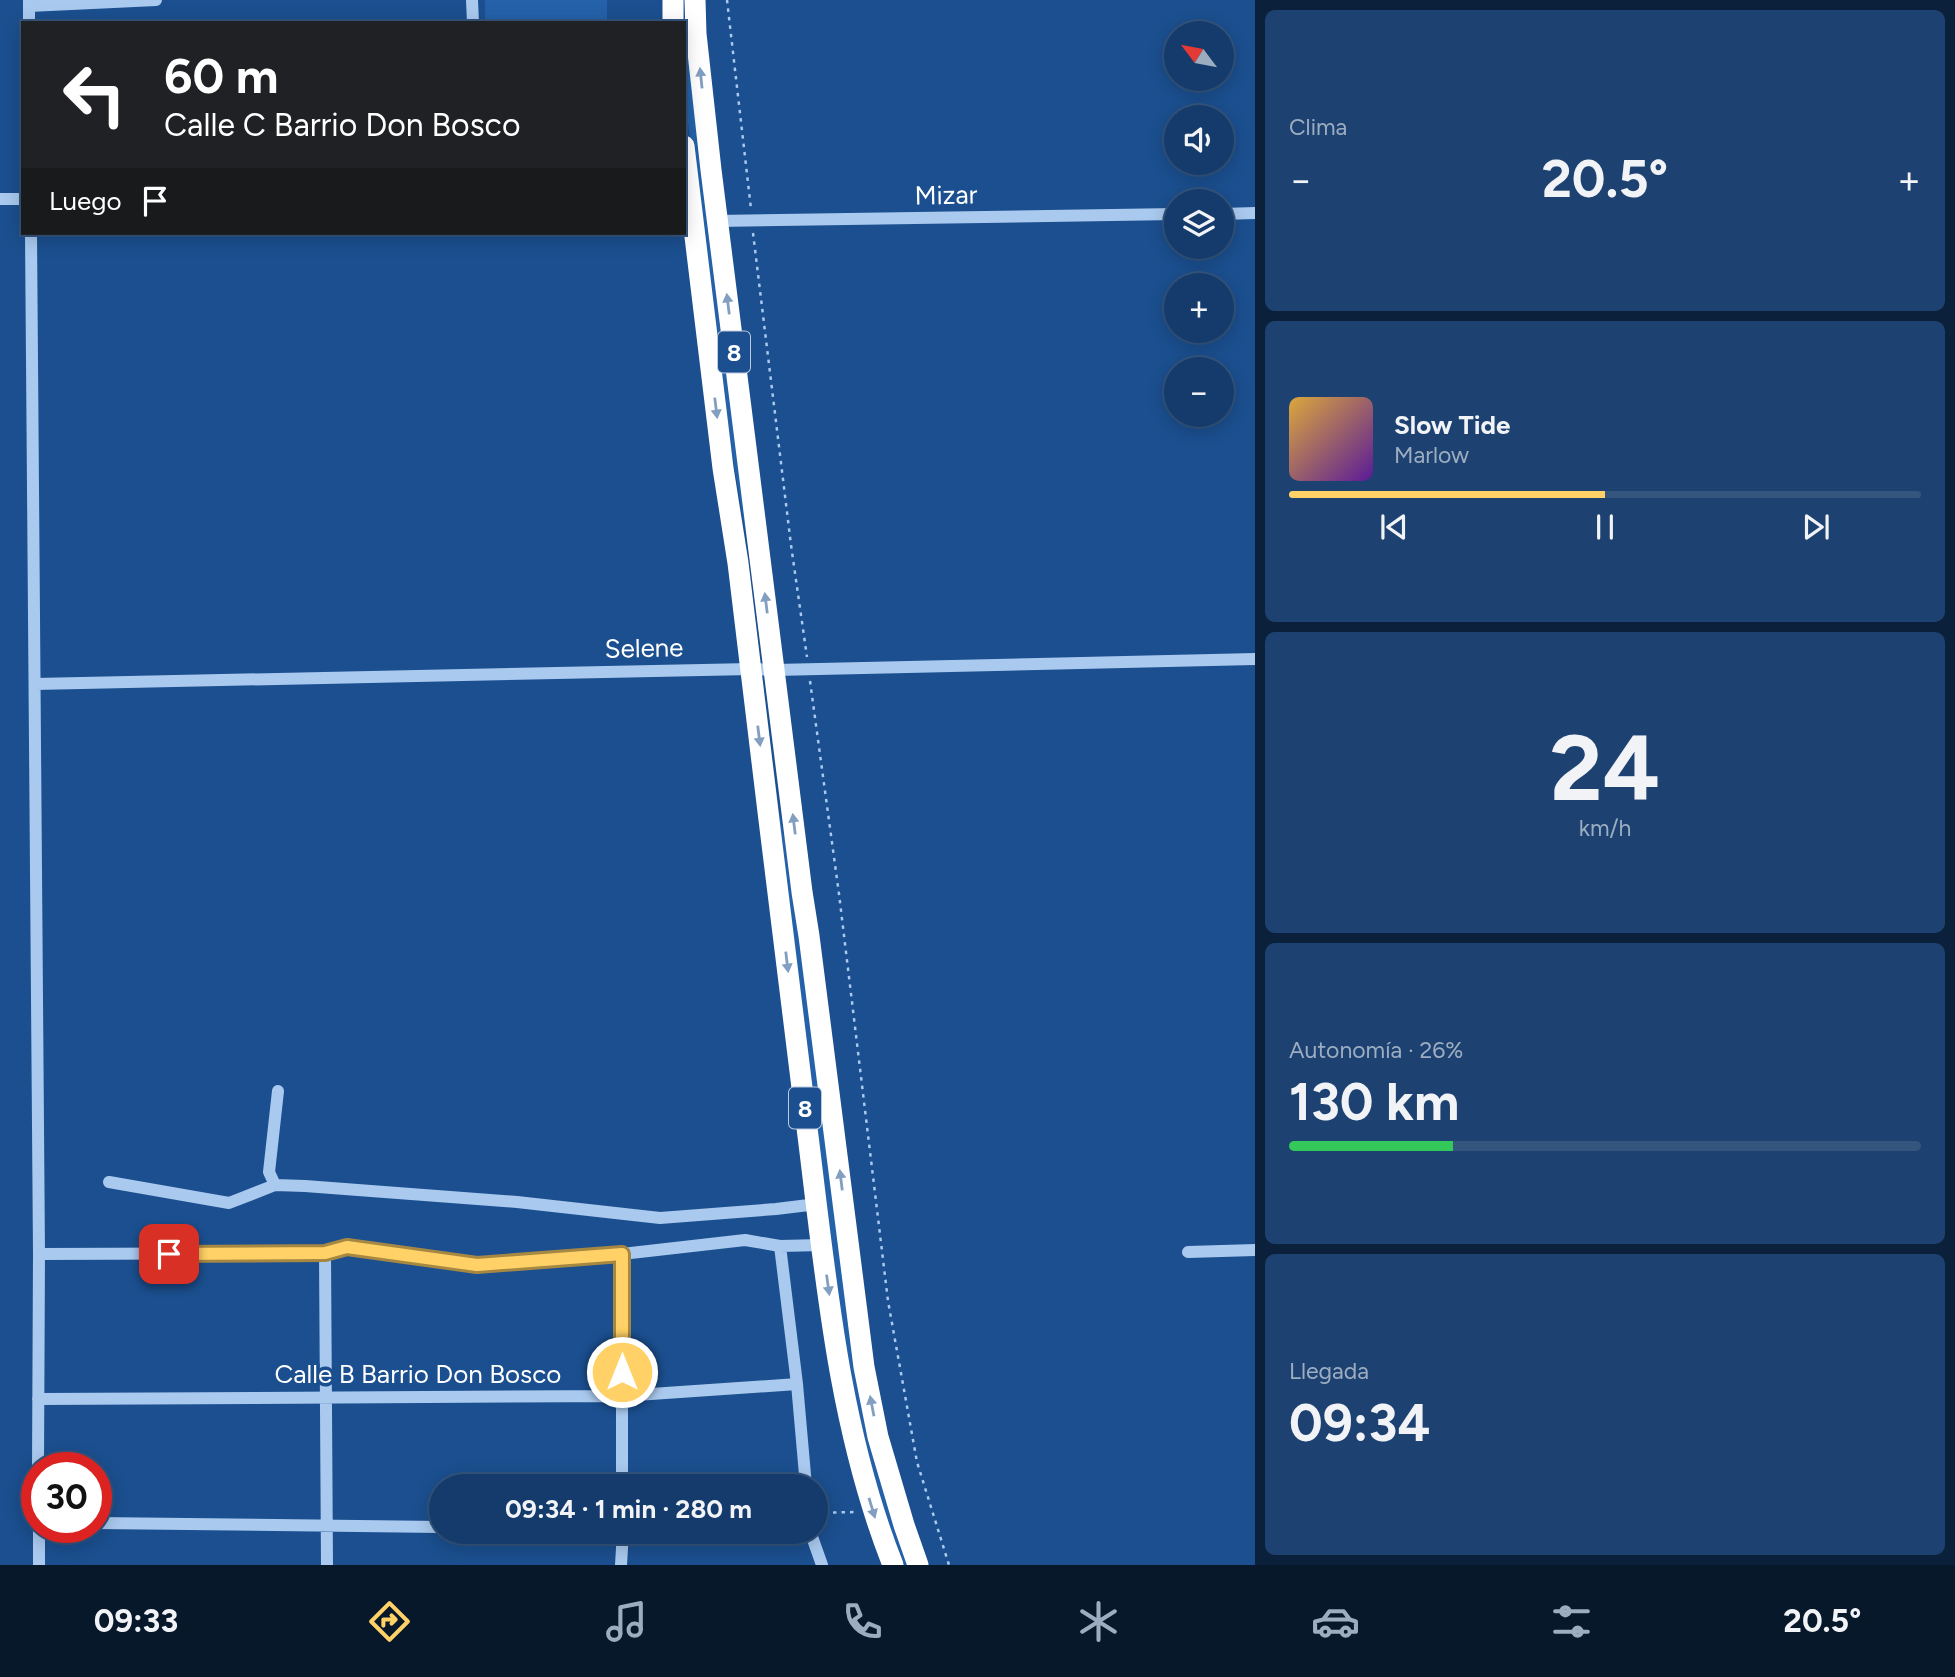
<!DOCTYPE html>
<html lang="es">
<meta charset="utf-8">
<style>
:root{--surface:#143b6b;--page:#1d4271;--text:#f1f3f6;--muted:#9dadc1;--line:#33557e;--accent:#ffd166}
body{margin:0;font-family:Figtree,sans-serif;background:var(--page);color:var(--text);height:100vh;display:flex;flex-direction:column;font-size:26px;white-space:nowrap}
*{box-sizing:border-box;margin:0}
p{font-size:23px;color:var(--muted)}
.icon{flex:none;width:38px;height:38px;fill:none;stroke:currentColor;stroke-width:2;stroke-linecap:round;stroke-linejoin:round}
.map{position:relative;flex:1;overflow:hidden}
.side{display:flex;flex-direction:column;gap:10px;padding:10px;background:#0b203b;width:700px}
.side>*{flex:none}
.banner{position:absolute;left:21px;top:21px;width:665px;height:214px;border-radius:0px;box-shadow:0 4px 18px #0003,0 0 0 2px var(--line);background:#202124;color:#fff;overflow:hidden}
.needle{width:46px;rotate:302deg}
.buttons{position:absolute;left:1164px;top:21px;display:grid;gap:14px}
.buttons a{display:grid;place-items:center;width:70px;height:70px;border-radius:50%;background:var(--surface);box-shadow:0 4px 18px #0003,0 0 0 2px var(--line);font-size:35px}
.speed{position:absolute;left:21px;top:1452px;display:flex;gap:14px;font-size:35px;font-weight:700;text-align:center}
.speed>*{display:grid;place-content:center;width:91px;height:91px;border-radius:50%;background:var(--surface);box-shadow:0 4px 18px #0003,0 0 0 2px var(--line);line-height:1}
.speed .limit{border:10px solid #d22;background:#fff;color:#111}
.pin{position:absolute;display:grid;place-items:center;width:60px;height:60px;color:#fff;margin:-30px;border-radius:14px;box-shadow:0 4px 10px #0006}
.me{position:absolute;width:77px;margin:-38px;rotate:0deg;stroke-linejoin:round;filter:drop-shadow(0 0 5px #0008)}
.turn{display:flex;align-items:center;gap:24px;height:147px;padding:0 28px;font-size:32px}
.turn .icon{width:91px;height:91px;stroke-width:2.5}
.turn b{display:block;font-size:49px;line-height:60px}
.then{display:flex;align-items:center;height:66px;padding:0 28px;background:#0003;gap:14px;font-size:26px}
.big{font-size:52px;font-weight:700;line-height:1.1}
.side .card{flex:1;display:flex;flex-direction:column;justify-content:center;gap:10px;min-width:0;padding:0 24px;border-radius:10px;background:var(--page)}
.side .dial{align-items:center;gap:0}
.dial b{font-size:91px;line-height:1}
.song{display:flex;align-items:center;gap:21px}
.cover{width:84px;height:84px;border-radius:10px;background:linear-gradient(135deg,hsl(40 70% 55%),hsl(270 70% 35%))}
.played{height:7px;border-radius:4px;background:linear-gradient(90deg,var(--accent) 50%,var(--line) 50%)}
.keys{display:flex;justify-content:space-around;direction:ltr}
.heat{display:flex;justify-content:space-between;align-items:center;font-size:38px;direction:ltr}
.charge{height:10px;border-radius:5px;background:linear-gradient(90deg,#34c759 26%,var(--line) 0)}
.trip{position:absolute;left:429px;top:1474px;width:399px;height:70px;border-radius:35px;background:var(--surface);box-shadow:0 4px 18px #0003,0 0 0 2px var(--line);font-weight:700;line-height:70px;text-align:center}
.menu{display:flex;height:112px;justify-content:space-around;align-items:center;background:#08182b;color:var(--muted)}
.menu .icon{width:49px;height:49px}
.menu .on{color:var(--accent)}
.menu b{font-size:32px;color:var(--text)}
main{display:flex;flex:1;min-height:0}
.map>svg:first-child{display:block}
.green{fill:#2461a8}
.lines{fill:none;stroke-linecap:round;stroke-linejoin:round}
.path{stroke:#a9c9ee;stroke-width:2.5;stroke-dasharray:3.5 5;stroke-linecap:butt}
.minor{stroke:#a9c9ee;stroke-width:12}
.highway{stroke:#fff;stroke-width:21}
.oneway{fill:#829ec1}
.route-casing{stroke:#a68842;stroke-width:18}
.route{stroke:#ffd166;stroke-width:12}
.labels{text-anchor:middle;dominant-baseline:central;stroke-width:7;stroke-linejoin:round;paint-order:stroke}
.shield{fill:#1b4f8f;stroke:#bbcadd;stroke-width:2}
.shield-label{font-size:24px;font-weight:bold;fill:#fff}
.street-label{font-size:26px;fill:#fff;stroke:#1b4f8f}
</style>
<main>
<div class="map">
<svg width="1255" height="1565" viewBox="0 0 1255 1565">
<rect width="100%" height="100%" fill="#1b4f8f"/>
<!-- green -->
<path class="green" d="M 485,0 L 607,0 L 607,23 L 485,23 Z
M 680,0 L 684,0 L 684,13 L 751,565 L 728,430 L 689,132 L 684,83 L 684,23 L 680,23 Z
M 765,705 L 779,810 L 795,891 L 816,1065 L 909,1565 L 905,1565 L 887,1522 L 862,1440 L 840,1310 L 793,945 Z"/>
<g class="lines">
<!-- path -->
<path class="path" d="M 727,0 L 751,209
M 753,233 L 791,545 L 807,657
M 810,681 L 839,894 L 888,1301 L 917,1462 L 949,1565
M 816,1513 L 855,1512"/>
<!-- minor -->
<path class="minor" d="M 29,0 L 29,23
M 472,0 L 473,23
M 29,6 L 156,0
M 0,199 L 23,199
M 1222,214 L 1255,213
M 717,221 L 1176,214
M 31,233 L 39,1254 L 38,1468
M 35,684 L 751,669 L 775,670 L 1255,659
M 109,1182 L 229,1203 L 275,1185 L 305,1186 L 517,1202 L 660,1218 L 776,1209 L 817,1204
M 275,1185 L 269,1172 L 278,1091
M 780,1246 L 797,1384 L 806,1486
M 1188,1252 L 1255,1250
M 325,1253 L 327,1565
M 39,1254 L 325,1253 L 347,1247 L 477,1265 L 622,1254 L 745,1240 L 780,1246 L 822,1245
M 622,1254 L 622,1486
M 38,1399 L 622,1396 L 797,1384
M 96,1523 L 441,1527
M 39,1528 L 39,1565
M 810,1531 L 822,1565
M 621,1565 L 623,1531"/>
<!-- highway -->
<path class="highway" d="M 673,0 L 673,23
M 695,0 L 696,34 L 711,170 L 802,892 L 809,936 L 864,1367 L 878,1437 L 904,1525 L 918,1565
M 684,146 L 723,468 L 738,563 C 760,749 783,934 806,1120 C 825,1269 837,1424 893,1565"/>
</g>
<!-- one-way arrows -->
<defs><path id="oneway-solid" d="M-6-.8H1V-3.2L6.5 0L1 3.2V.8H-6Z" transform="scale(1.75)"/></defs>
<g class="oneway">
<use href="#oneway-solid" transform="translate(701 78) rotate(-96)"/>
<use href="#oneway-solid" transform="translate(728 304) rotate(-97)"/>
<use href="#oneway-solid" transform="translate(716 408) rotate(83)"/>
<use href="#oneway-solid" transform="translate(766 603) rotate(-97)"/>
<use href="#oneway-solid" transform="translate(759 736) rotate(83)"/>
<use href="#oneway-solid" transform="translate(794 824) rotate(-97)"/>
<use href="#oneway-solid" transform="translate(787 962) rotate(83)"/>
<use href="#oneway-solid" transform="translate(841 1180) rotate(-97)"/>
<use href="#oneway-solid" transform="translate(828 1285) rotate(82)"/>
<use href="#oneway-solid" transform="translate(872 1406) rotate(-101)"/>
<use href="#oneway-solid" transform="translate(872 1508) rotate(73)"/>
</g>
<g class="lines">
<defs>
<path id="route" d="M 169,1254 L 325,1253 L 347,1247 L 477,1265 L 622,1254 L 622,1372"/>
</defs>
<!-- route casing -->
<use href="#route" class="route-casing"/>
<!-- route -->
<use href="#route" class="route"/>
</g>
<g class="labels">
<!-- shield labels -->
<g class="shield">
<rect x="718" y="331.5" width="32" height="41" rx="5"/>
<rect x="789" y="1087.5" width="32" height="41" rx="5"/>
</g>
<g class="shield-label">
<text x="734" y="352">8</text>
<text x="805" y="1108">8</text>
</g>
<!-- street labels -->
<g class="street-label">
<text transform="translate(946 195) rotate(-1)">Mizar</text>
<text transform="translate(644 648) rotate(-1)">Selene</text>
<text x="418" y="1374">Calle B Barrio Don Bosco</text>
</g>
</g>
</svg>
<div class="buttons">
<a><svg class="needle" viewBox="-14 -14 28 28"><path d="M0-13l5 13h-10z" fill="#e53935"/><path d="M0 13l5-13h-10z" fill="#9dadc1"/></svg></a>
<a><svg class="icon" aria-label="sound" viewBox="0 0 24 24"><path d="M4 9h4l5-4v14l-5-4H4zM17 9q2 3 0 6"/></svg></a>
<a><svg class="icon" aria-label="layers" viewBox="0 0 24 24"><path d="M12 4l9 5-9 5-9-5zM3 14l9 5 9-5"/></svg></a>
<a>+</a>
<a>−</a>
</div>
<div class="speed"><div class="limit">30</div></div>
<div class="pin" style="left:169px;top:1254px;background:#d93025"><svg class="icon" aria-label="arrive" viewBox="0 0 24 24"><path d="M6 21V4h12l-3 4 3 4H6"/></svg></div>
<svg class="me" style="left:622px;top:1372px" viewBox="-20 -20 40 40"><circle r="17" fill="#ffd166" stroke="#fff" stroke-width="3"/><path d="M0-11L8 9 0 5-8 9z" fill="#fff"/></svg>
<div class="trip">09:34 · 1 min · 280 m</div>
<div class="banner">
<div class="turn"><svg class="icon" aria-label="left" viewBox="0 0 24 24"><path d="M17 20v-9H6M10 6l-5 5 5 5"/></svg><div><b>60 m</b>Calle C Barrio Don Bosco</div></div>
<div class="then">Luego<svg class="icon" aria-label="arrive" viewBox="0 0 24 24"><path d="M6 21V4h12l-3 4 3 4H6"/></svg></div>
</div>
</div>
<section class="side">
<div class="card"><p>Clima</p>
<div class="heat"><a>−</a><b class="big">20.5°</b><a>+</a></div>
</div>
<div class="card">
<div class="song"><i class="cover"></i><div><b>Slow Tide</b><p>Marlow</p></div></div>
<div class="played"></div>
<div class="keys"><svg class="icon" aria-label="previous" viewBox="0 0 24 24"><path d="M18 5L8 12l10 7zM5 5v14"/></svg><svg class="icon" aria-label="pause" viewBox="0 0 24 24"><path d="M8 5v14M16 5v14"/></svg><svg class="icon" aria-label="next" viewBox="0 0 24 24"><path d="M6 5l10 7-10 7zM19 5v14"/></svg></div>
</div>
<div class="card dial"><b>24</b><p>km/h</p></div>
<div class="card"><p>Autonomía · 26%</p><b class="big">130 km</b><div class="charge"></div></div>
<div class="card"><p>Llegada</p><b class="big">09:34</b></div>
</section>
</main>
<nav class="menu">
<b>09:33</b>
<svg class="icon on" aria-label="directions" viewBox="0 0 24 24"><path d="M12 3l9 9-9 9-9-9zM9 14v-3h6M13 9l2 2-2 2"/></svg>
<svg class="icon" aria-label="music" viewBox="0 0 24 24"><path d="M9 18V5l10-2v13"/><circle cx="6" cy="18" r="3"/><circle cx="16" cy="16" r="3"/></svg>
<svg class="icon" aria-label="phone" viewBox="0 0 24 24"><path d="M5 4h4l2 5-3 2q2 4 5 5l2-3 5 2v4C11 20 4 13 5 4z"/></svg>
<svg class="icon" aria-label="climate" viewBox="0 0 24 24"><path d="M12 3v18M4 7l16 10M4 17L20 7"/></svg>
<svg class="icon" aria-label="car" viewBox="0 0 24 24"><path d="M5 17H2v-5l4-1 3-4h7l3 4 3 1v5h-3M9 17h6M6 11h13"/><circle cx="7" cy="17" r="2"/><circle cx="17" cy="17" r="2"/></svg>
<svg class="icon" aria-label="filters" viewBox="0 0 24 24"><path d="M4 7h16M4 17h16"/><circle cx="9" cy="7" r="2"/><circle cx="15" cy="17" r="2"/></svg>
<b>20.5°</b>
</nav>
